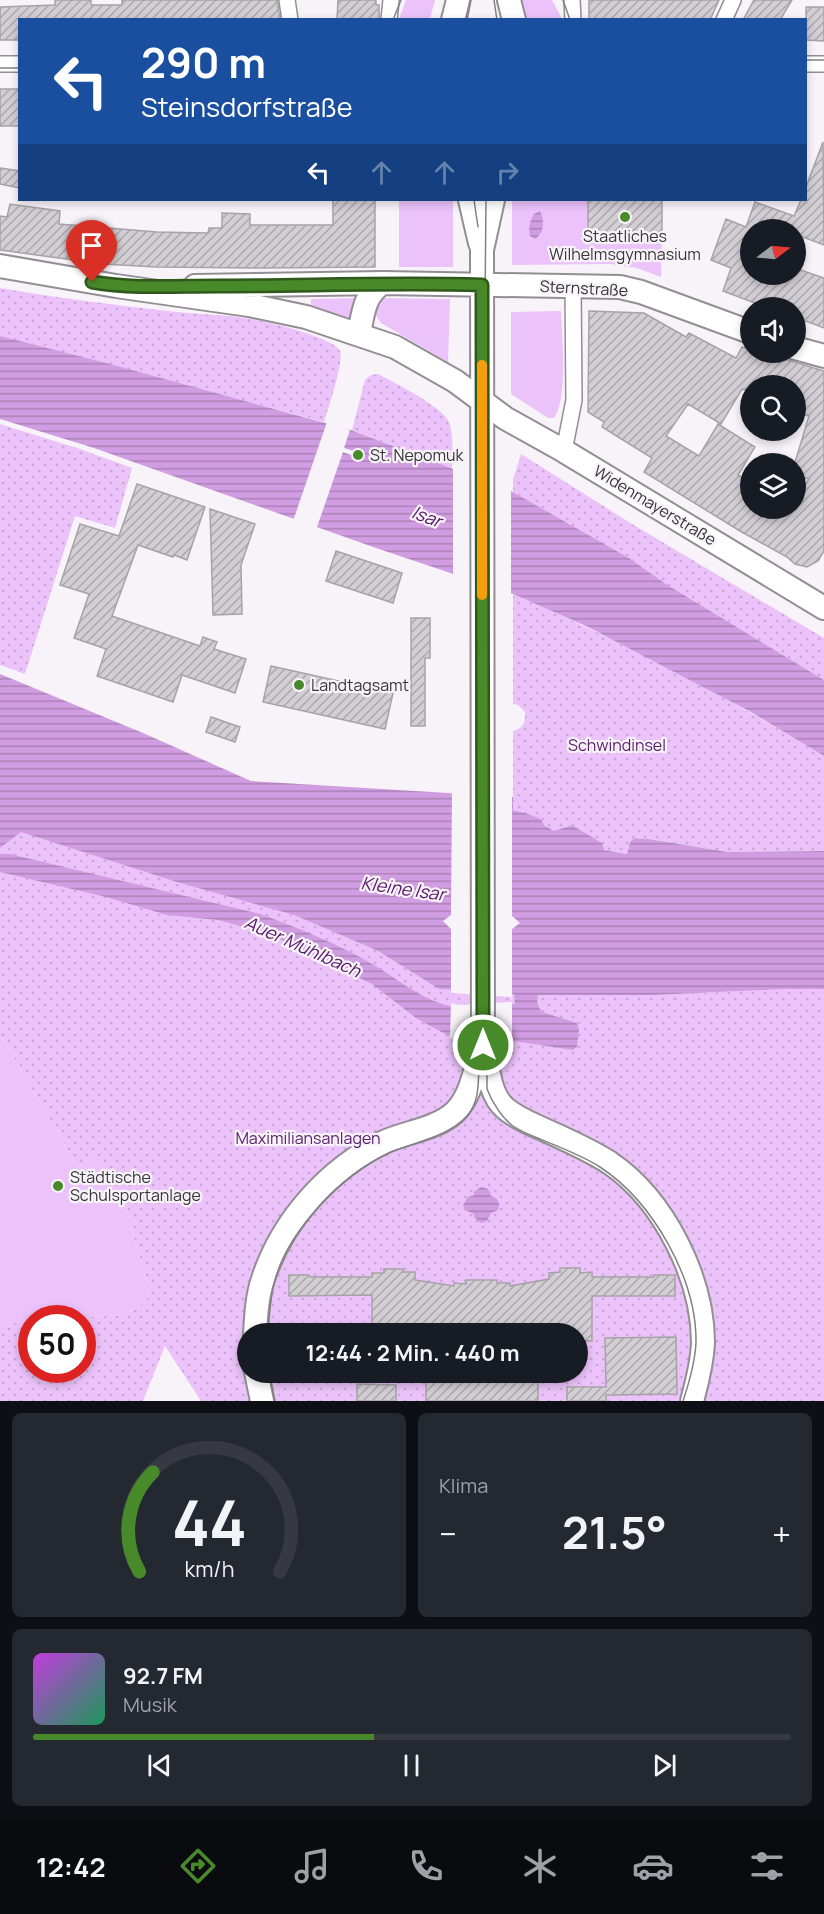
<!DOCTYPE html>
<html lang="de">
<meta charset="utf-8">
<style>
:root{--surface:#171b24;--page:#242831;--text:#f1f3f6;--muted:#9ea1a6;--line:#363941;--accent:#48892a}
body{margin:0;font-family:Manrope,sans-serif;background:var(--page);color:var(--text);height:100vh;display:flex;flex-direction:column;font-size:22px;white-space:nowrap}
*{box-sizing:border-box;margin:0}
p{font-size:20px;color:var(--muted)}
.icon{flex:none;width:33px;height:33px;fill:none;stroke:currentColor;stroke-width:2;stroke-linecap:round;stroke-linejoin:round}
.map{position:relative;height:1401px;overflow:hidden}
.drawer{display:flex;flex-direction:column;gap:12px;padding:12px;background:#0d0f14;flex:1}
.drawer>*{flex:none}
.banner{position:absolute;left:18px;top:18px;width:789px;height:183px;border-radius:0px;box-shadow:0 3px 9px #0003;background:#1a4fa0;color:#fff;overflow:hidden}
.needle{width:39px;rotate:74deg}
.tools{position:absolute;left:740px;top:219px;display:grid;gap:12px}
.tools a{display:grid;place-items:center;width:66px;height:66px;border-radius:50%;background:var(--surface);box-shadow:0 3px 9px #0003;font-size:30px}
.speed{position:absolute;left:18px;top:1305px;display:flex;gap:12px;font-size:30px;font-weight:700;text-align:center}
.speed>*{display:grid;place-content:center;width:78px;height:78px;border-radius:50%;background:var(--surface);box-shadow:0 3px 9px #0003;line-height:1}
.speed .limit{border:9px solid #d22;background:#fff;color:#111}
.pin{position:absolute;display:grid;place-items:center;width:51px;height:51px;color:#fff;margin:-62px -26px;border-radius:50% 50% 50% 0;rotate:-45deg;box-shadow:0 0 6px #0007}
.pin .icon{rotate:45deg}
.me{position:absolute;width:66px;margin:-33px;rotate:0deg;stroke-linejoin:round;filter:drop-shadow(0 0 4px #0008)}
.turn{display:flex;align-items:center;gap:21px;height:126px;padding:0 24px;font-size:27px}
.turn .icon{width:78px;height:78px;stroke-width:2.5}
.turn b{display:block;font-size:42px;line-height:51px}
.lanes{display:flex;align-items:center;height:57px;padding:0 24px;background:#0003;justify-content:center;gap:30px;direction:ltr}
.lanes .off{opacity:.35}
.big{font-size:45px;font-weight:700;line-height:1.1}
.drawer .tile{flex:1;display:flex;flex-direction:column;justify-content:center;gap:9px;min-width:0;padding:0 21px;border-radius:9px;background:var(--page)}
.drawer .dial{align-items:center;gap:0}
.dial svg{height:156px;overflow:visible;fill:none;stroke:var(--line);stroke-width:7;stroke-linecap:round;text-anchor:middle}
.dial text{fill:var(--text);stroke:none}
.song{display:flex;align-items:center;gap:18px}
.cover{width:72px;height:72px;border-radius:9px;background:linear-gradient(135deg,hsl(290 70% 55%),hsl(150 70% 35%))}
.played{height:6px;border-radius:3px;background:linear-gradient(90deg,var(--accent) 45%,var(--line) 45%)}
.keys{display:flex;justify-content:space-around;direction:ltr}
.heat{display:flex;justify-content:space-between;align-items:center;font-size:33px;direction:ltr}
.drawer .tiles{flex:1;display:grid;gap:12px;grid-template-columns:1fr 1fr}
.tile:last-child{grid-column:span 2}
.trip{position:absolute;left:237px;top:1323px;width:351px;height:60px;border-radius:30px;background:var(--surface);box-shadow:0 3px 9px #0003;font-weight:700;line-height:60px;text-align:center}
.tab-bar{display:flex;height:96px;justify-content:space-around;align-items:center;background:#090b0e;color:var(--muted)}
.tab-bar .icon{width:42px;height:42px}
.tab-bar .current{color:var(--accent)}
.tab-bar b{font-size:27px;color:var(--text)}
.map>svg:first-child{display:block}
.green{fill:#ecc2fa}
.park{fill:url(#park-dots);fill-rule:evenodd}
.water{fill:url(#water-rules)}
.pier{fill:#f8f3f9}
.building{fill:url(#building-hatch);stroke:#a6a2a7;stroke-width:1.5;fill-rule:evenodd}
.lines{fill:none;stroke-linecap:round;stroke-linejoin:round}
.street-casing{stroke:#928e93;stroke-width:18}
.secondary-casing{stroke:#928e93;stroke-width:26}
.street{stroke:#fff;stroke-width:15}
.secondary{stroke:#fff;stroke-width:22}
.tram{stroke:#838184;stroke-width:1.5}
.route-casing{stroke:#2f591b;stroke-width:15}
.route{stroke:#48892a;stroke-width:10}
.slow{stroke:#f59e0b;stroke-width:10}
.poi-dot{fill:#48892a;stroke:#f8f3f9;stroke-width:2}
.labels{text-anchor:middle;dominant-baseline:central;stroke-width:4.5;stroke-linejoin:round;paint-order:stroke}
.poi-label{font-size:16px;fill:#363537;stroke:#f8f3f9;text-anchor:start}
.street-label{font-size:16px;fill:#363537;stroke:#f8f3f9}
.park-label{font-size:16px;fill:#591a6c;stroke:#f8f3f9}
.water-label{font-size:18px;font-style:italic;fill:#561769;stroke:#f8f3f9}
</style>
<div class="map">
<svg width="824" height="1401" viewBox="0 0 824 1401">
<defs>
<pattern id="park-dots" width="8" height="8" patternUnits="userSpaceOnUse" patternTransform="scale(1.5)"><rect width="8" height="8" fill="#ecc2fa"/><path d="M2 2h.1M6 6h.1" fill="none" stroke="#cba7d7" stroke-width="1.8" stroke-linecap="round"/></pattern>
<pattern id="water-rules" width="6" height="5" patternUnits="userSpaceOnUse" patternTransform="scale(1.5)"><rect width="6" height="5" fill="#d19de2"/><path d="M0 2.5h6" fill="none" stroke="#aa81b8"/></pattern>
<pattern id="building-hatch" width="6" height="6" patternUnits="userSpaceOnUse" patternTransform="scale(1.5)"><rect width="6" height="6" fill="#d2ced4"/><path d="M-1 1l2-2M0 6l6-6M5 7l2-2" fill="none" stroke="#aba8ad"/></pattern>
</defs>
<rect width="100%" height="100%" fill="#f8f3f9"/>
<!-- green -->
<path class="green" d="M 406,0 L 435,0 L 430,19 L 399,19 Z
M 521,0 L 552,0 L 562,19 L 524,19 Z
M 389,200 L 453,200 L 453,267 L 399,267 L 399,200 Z
M 512,200 L 588,200 L 589,234 L 662,234 L 661,277 L 637,268 L 611,264 L 512,265 Z
M 355,298 L 352,321 L 311,305 L 311,299 Z
M 380,298 L 450,299 L 448,362 L 381,323 L 373,311 Z
M 561,311 C 562,336 568,399 554,418 L 548,418 L 511,394 L 511,312 Z
M 0,1037 L 3,1039 L 77,1166 L 100,1155 L 125,1205 L 148,1288 L 146,1302 L 125,1315 L 72,1318 L 32,1318 L 31,1321 L 0,1324 Z"/>
<!-- park -->
<path class="park" d="M 0,288 C 53,297 106,304 159,310 C 189,314 220,314 251,319 C 266,321 335,338 340,351 C 344,362 328,409 324,422 L 0,336 Z
M 378,374 C 393,382 442,406 449,422 C 454,436 452,454 452,469 L 352,430 L 365,380 L 371,375 Z
M 0,424 L 83,450 L 132,468 L 115,528 L 75,516 L 25,674 L 0,665 Z
M 521,454 L 632,524 L 824,638 L 824,680 L 666,584 L 629,558 L 513,492 L 513,480 Z
M 513,594 C 620,640 724,695 824,756 L 824,851 L 728,852 L 649,839 L 634,838 L 630,842 L 627,854 L 604,850 L 590,836 L 572,825 L 554,831 L 525,813 L 513,810 L 513,731 C 524,728 525,723 525,712 L 518,705 L 513,704 Z
M 0,825 L 294,915 L 378,951 L 439,989 L 526,994 L 654,995 L 787,989 L 824,989 L 824,1401 L 201,1401 L 165,1346 L 143,1401 L 0,1401 L 0,1324 L 31,1321 L 32,1370 L 82,1370 L 82,1318 L 72,1318 L 125,1315 L 146,1302 L 148,1288 L 125,1205 L 100,1156 L 77,1166 L 3,1039 L 0,1037 ZM 248,1334 L 578,1334 L 578,1372 L 248,1372 Z"/>
<!-- water -->
<path class="water" d="M 540,211 C 545,221 544,233 535,239 L 530,236 C 528,229 530,220 534,214 Z
M 0,336 L 110,364 L 351,430 L 513,492 L 629,558 L 666,584 L 824,680 L 824,756 L 749,711 L 588,627 L 513,594 L 376,548 L 94,448 L 0,419 Z
M 0,674 L 143,733 L 251,781 L 513,797 L 513,810 L 525,813 L 541,819 L 544,825 L 554,831 L 572,825 L 602,843 L 604,850 L 627,854 L 630,842 L 634,838 L 649,839 L 728,852 L 824,851 L 824,989 L 787,989 L 654,995 L 538,995 L 537,1004 L 542,1012 L 577,1023 L 579,1029 L 577,1047 L 573,1050 L 514,1041 L 447,1035 L 416,1018 L 372,984 L 267,933 L 218,920 L 167,915 L 106,897 L 0,872 L 0,854 L 10,854 L 260,914 C 299,928 338,944 374,965 C 396,978 417,996 442,1004 C 464,1011 492,1008 515,1005 L 514,994 L 439,989 L 378,951 L 294,915 L 177,882 L 21,832 L 0,848 Z
M 481,1187 C 488,1188 490,1190 491,1196 C 498,1198 501,1203 498,1210 L 491,1213 L 487,1221 L 481,1223 L 474,1217 L 474,1214 L 465,1210 L 463,1205 L 468,1197 L 474,1195 L 474,1192 Z"/>
<!-- pier -->
<path class="pier" d="M 327,422 L 350,430 L 344,448 L 360,453 L 359,458 L 343,452 L 316,530 L 293,521 Z
M 453,466 L 511,488 L 511,596 L 453,577 Z
M 452,790 L 512,794 L 512,916 L 520,923 L 512,929 L 512,1002 L 511,997 L 451,993 L 451,929 L 443,921 L 451,915 Z
M 512,1002 L 512,1043 L 450,1038 L 451,1003 L 459,1005 Z"/>
<!-- building -->
<path class="building" d="M 55,0 L 91,0 L 91,5 L 122,5 L 122,0 L 277,0 L 280,20 L 20,20 L 20,40 L 0,40 L 0,7 L 55,5 Z
M 338,0 L 376,0 L 376,5 L 379,5 L 379,20 L 337,20 Z
M 589,0 L 719,0 L 710,20 L 589,20 Z
M 754,0 L 792,0 L 780,20 L 743,20 Z
M 806,7 L 824,7 L 824,41 L 806,40 Z
M 0,89 L 20,89 L 20,126 L 0,126 Z
M 823,142 L 824,245 L 795,234 L 795,230 L 750,230 L 750,274 L 795,274 L 795,268 L 824,278 L 824,328 L 795,317 L 795,308 L 768,308 L 723,291 L 731,268 L 711,260 L 726,219 L 746,227 L 755,202 L 794,216 L 801,200 L 806,200 L 806,187 Z
M 0,168 L 20,171 L 20,188 L 0,184 Z
M 333,200 L 375,200 L 375,267 L 262,268 L 156,267 L 103,264 L 0,250 L 0,216 L 7,217 L 10,204 L 60,211 L 59,224 L 157,232 L 208,233 L 209,228 L 222,228 L 222,213 L 250,214 L 250,225 L 333,225 Z
M 588,200 L 662,200 L 662,234 L 588,234 Z
M 589,311 L 644,313 L 686,337 L 689,333 L 736,358 L 742,347 L 750,349 L 750,352 L 761,352 L 824,371 L 824,551 L 818,561 L 807,567 L 795,564 L 787,557 L 740,531 L 644,472 L 652,458 L 602,427 L 604,422 L 588,412 ZM 750,386 L 795,386 L 795,412 L 809,416 L 795,462 L 795,475 L 809,479 L 795,501 L 795,508 L 750,508 L 750,482 L 738,475 L 755,447 L 718,424 L 699,456 L 666,436 L 688,404 L 721,424 L 742,389 L 750,391 Z
M 137,484 L 205,507 L 187,560 L 174,555 L 173,557 L 138,545 L 112,616 L 200,646 L 203,637 L 217,642 L 214,649 L 246,659 L 235,693 L 182,675 L 173,702 L 97,676 L 106,649 L 74,638 L 89,594 L 60,585 L 80,524 L 119,536 Z
M 210,509 L 255,524 L 241,565 L 242,614 L 213,615 Z
M 336,551 L 402,573 L 393,603 L 326,581 Z
M 411,618 L 430,618 L 430,658 L 425,658 L 425,726 L 411,726 Z
M 271,666 L 393,693 L 385,729 L 263,702 Z
M 211,717 L 240,727 L 235,742 L 206,732 Z
M 560,1268 L 580,1268 L 580,1273 L 592,1272 L 592,1277 L 654,1277 L 654,1275 L 675,1275 L 675,1296 L 592,1296 L 592,1341 L 578,1341 L 578,1334 L 372,1334 L 372,1295 L 289,1296 L 289,1275 L 309,1275 L 310,1277 L 372,1277 L 372,1273 L 384,1273 L 384,1269 L 403,1269 L 403,1272 L 415,1272 L 415,1280 L 454,1286 L 454,1283 L 466,1284 L 466,1280 L 497,1280 L 497,1283 L 510,1283 L 510,1286 L 549,1279 L 549,1273 L 560,1272 Z
M 676,1337 L 677,1394 L 606,1395 L 606,1401 L 567,1401 L 567,1387 L 606,1387 L 605,1338 Z
M 426,1372 L 538,1372 L 538,1401 L 426,1401 Z
M 357,1384 L 396,1385 L 396,1401 L 357,1401 Z"/>
<g class="lines">
<defs>
<path id="street" d="M 287,0 L 290,20
M 572,0 L 573,20
M 389,20 L 391,0
M 724,20 L 733,0
M 0,64 L 20,64
M 806,64 L 824,64
M 564,451 L 574,400 L 573,286"/>
<path id="secondary" d="M 509,0 L 514,20
M 453,20 L 458,0
M 470,200 L 480,243
M 493,200 L 482,250 L 483,1045 C 489,1066 488,1093 505,1108 C 516,1118 532,1124 545,1130 C 567,1140 590,1150 610,1163 C 664,1200 703,1278 703,1343 C 702,1362 697,1383 692,1401
M 0,266 L 116,286 L 249,305 L 306,317 L 395,347 L 455,381 L 505,418 L 564,451 L 824,608
M 195,286 L 383,283 L 620,287 L 641,292 L 750,332
M 359,334 C 363,314 364,294 383,283
M 795,348 L 824,356
M 255,1334 C 256,1316 257,1296 263,1279 C 282,1221 328,1169 384,1142 C 406,1132 437,1129 455,1112 C 471,1096 475,1070 481,1049
M 256,1372 L 262,1401"/>
</defs>
<!-- street casing -->
<use href="#street" class="street-casing"/>
<!-- secondary casing -->
<use href="#secondary" class="secondary-casing"/>
<!-- street -->
<use href="#street" class="street"/>
<!-- secondary -->
<use href="#secondary" class="secondary"/>
<!-- tram -->
<path class="tram" d="M 494,0 L 497,20
M 563,0 L 570,20
M 393,20 L 401,0
M 467,20 L 471,0
M 806,60 L 824,60
M 0,68 L 20,68
M 474,200 L 478,227
M 486,200 L 484,408 L 487,1089 C 492,1102 502,1118 513,1126 C 522,1132 533,1136 542,1140 C 562,1148 583,1156 600,1167 C 653,1202 697,1279 696,1343 C 695,1362 689,1383 683,1401
M 268,1334 C 269,1317 270,1300 274,1284 C 286,1232 342,1175 389,1153 C 414,1142 448,1137 467,1116 C 479,1102 478,1086 479,1069
M 269,1372 L 275,1401"/>
</g>
<g class="lines">
<defs>
<path id="route" d="M 92,282 C 133,289 175,286 216,286 C 305,286 393,282 482,285 L 483,1045"/>
</defs>
<!-- route casing -->
<use href="#route" class="route-casing"/>
<!-- route -->
<use href="#route" class="route"/>
<!-- slow -->
<path class="slow" d="M 482,365 L 482,595"/>
</g>
<!-- markers -->
<g class="poi-dot">
<circle cx="625" cy="217" r="6"/>
<circle cx="358" cy="455" r="6"/>
<circle cx="299" cy="685" r="6"/>
<circle cx="58" cy="1186" r="6"/>
</g>
<g class="labels">
<!-- poi labels -->
<g class="poi-label">
<text x="625" y="236" text-anchor="middle">Staatliches<tspan x="625" dy="18">Wilhelmsgymnasium</tspan></text>
<text x="370" y="455">St. Nepomuk</text>
<text x="311" y="685">Landtagsamt</text>
<text x="70" y="1177">Städtische<tspan x="70" dy="18">Schulsportanlage</tspan></text>
</g>
<!-- street labels -->
<g class="street-label">
<text transform="translate(584 288) rotate(3)">Sternstraße</text>
<text transform="translate(655 505) rotate(31)">Widenmayerstraße</text>
</g>
<!-- park labels -->
<g class="park-label">
<text x="617" y="745">Schwindinsel</text>
<text x="308" y="1138">Maximiliansanlagen</text>
</g>
<!-- water labels -->
<g class="water-label">
<text transform="translate(427 516) rotate(21)">Isar</text>
<text transform="translate(403 888) rotate(8)">Kleine Isar</text>
<text transform="translate(303 946) rotate(24)">Auer Mühlbach</text>
</g>
</g>
</svg>
<div class="tools">
<a><svg class="needle" viewBox="-14 -14 28 28"><path d="M0-13l5 13h-10z" fill="#e53935"/><path d="M0 13l5-13h-10z" fill="#9ea1a6"/></svg></a>
<a><svg class="icon" aria-label="sound" viewBox="0 0 24 24"><path d="M4 9h4l5-4v14l-5-4H4zM17 9q2 3 0 6"/></svg></a>
<a><svg class="icon" aria-label="search" viewBox="0 0 24 24"><circle cx="10" cy="10" r="6"/><path d="M15 15l6 6"/></svg></a>
<a><svg class="icon" aria-label="layers" viewBox="0 0 24 24"><path d="M12 4l9 5-9 5-9-5zM3 14l9 5 9-5"/></svg></a>
</div>
<div class="speed"><div class="limit">50</div></div>
<div class="pin" style="left:92px;top:282px;background:#d93025"><svg class="icon" aria-label="arrive" viewBox="0 0 24 24"><path d="M6 21V4h12l-3 4 3 4H6"/></svg></div>
<svg class="me" style="left:483px;top:1045px" viewBox="-20 -20 40 40"><circle r="17" fill="#48892a" stroke="#fff" stroke-width="3"/><path d="M0-11L8 9 0 5-8 9z" fill="#fff"/></svg>
<div class="trip">12:44 · 2 Min. · 440 m</div>
<div class="banner">
<div class="turn"><svg class="icon" aria-label="left" viewBox="0 0 24 24"><path d="M17 20v-9H6M10 6l-5 5 5 5"/></svg><div><b>290 m</b>Steinsdorfstraße</div></div>
<div class="lanes"><svg class="icon" aria-label="left" viewBox="0 0 24 24"><path d="M17 20v-9H6M10 6l-5 5 5 5"/></svg><svg class="icon off" aria-label="ahead" viewBox="0 0 24 24"><path d="M12 20V5M6 11l6-6 6 6"/></svg><svg class="icon off" aria-label="ahead" viewBox="0 0 24 24"><path d="M12 20V5M6 11l6-6 6 6"/></svg><svg class="icon off" aria-label="right" viewBox="0 0 24 24"><path d="M7 20v-9h11M14 6l5 5-5 5"/></svg></div>
</div>
</div>
<section class="drawer">
<div class="tiles">
<div class="tile dial"><svg viewBox="0 0 100 80">
<path d="M14 69A42 42 0 1 1 86 69"/>
<path d="M14 69A42 42 0 0 1 21 18" stroke="#48892a"/>
<text x="50" y="56" font-size="32" font-weight="700">44</text>
<text x="50" y="72" font-size="11">km/h</text>
</svg></div>
<div class="tile"><p>Klima</p>
<div class="heat"><a>−</a><b class="big">21.5°</b><a>+</a></div>
</div>
<div class="tile">
<div class="song"><i class="cover"></i><div><b>92.7 FM</b><p>Musik</p></div></div>
<div class="played"></div>
<div class="keys"><svg class="icon" aria-label="previous" viewBox="0 0 24 24"><path d="M18 5L8 12l10 7zM5 5v14"/></svg><svg class="icon" aria-label="pause" viewBox="0 0 24 24"><path d="M8 5v14M16 5v14"/></svg><svg class="icon" aria-label="next" viewBox="0 0 24 24"><path d="M6 5l10 7-10 7zM19 5v14"/></svg></div>
</div>
</div>
</section>
<nav class="tab-bar">
<b>12:42</b>
<svg class="icon current" aria-label="directions" viewBox="0 0 24 24"><path d="M12 3l9 9-9 9-9-9zM9 14v-3h6M13 9l2 2-2 2"/></svg>
<svg class="icon" aria-label="music" viewBox="0 0 24 24"><path d="M9 18V5l10-2v13"/><circle cx="6" cy="18" r="3"/><circle cx="16" cy="16" r="3"/></svg>
<svg class="icon" aria-label="phone" viewBox="0 0 24 24"><path d="M5 4h4l2 5-3 2q2 4 5 5l2-3 5 2v4C11 20 4 13 5 4z"/></svg>
<svg class="icon" aria-label="climate" viewBox="0 0 24 24"><path d="M12 3v18M4 7l16 10M4 17L20 7"/></svg>
<svg class="icon" aria-label="car" viewBox="0 0 24 24"><path d="M5 17H2v-5l4-1 3-4h7l3 4 3 1v5h-3M9 17h6M6 11h13"/><circle cx="7" cy="17" r="2"/><circle cx="17" cy="17" r="2"/></svg>
<svg class="icon" aria-label="filters" viewBox="0 0 24 24"><path d="M4 7h16M4 17h16"/><circle cx="9" cy="7" r="2"/><circle cx="15" cy="17" r="2"/></svg>
</nav>
